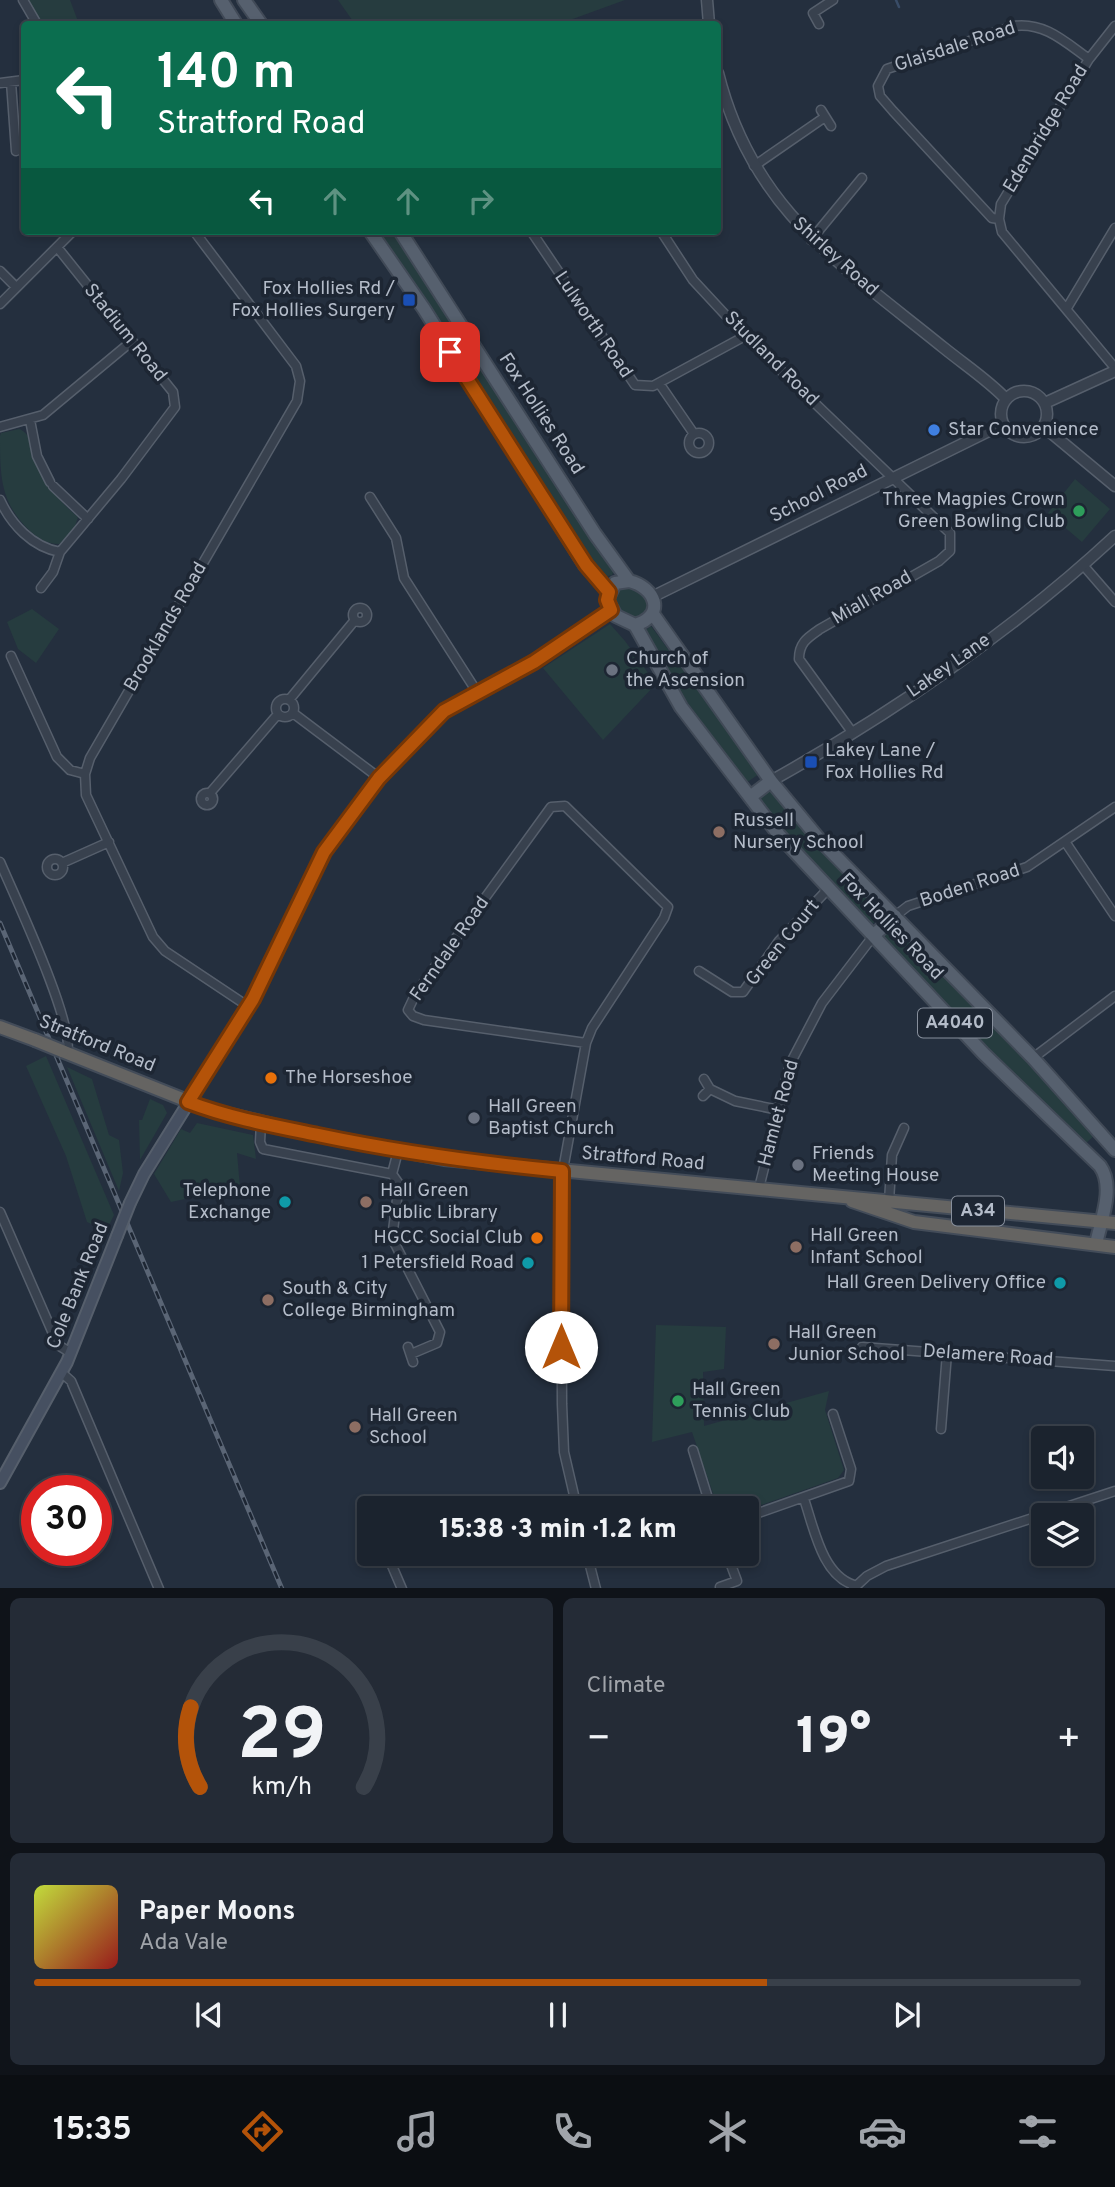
<!DOCTYPE html>
<meta charset="utf-8">
<style>
:root{--surface:#1b232e;--page:#242b36;--text:#f1f3f6;--muted:#a0a4aa;--line:#39404a;--accent:#b45309}
body{margin:0;font-family:Overpass,sans-serif;background:var(--page);color:var(--text);height:100vh;display:flex;flex-direction:column;font-size:26px;white-space:nowrap}
*{box-sizing:border-box;margin:0}
p{font-size:23px;color:var(--muted)}
.icon{flex:none;width:38px;height:38px;fill:none;stroke:currentColor;stroke-width:2;stroke-linecap:round;stroke-linejoin:round}
.map{position:relative;height:1588px;overflow:hidden}
.details{display:flex;flex-direction:column;gap:10px;padding:10px;background:#0f1319;flex:1}
.details>*{flex:none}
.top-card{position:absolute;left:21px;top:21px;width:700px;height:214px;border-radius:7px;box-shadow:0 4px 10px #0003,0 0 0 2px var(--line);background:#0b6e4f;color:#fff;overflow:hidden}
.controls{position:absolute;left:1031px;top:1426px;display:grid;gap:14px}
.controls a{display:grid;place-items:center;width:63px;height:63px;border-radius:7px;background:var(--surface);box-shadow:0 4px 10px #0003,0 0 0 2px var(--line);font-size:35px}
.speed{position:absolute;left:21px;top:1475px;display:flex;gap:14px;font-size:35px;font-weight:700;text-align:center}
.speed>*{display:grid;place-content:center;width:91px;height:91px;border-radius:50%;background:var(--surface);box-shadow:0 4px 10px #0003,0 0 0 2px var(--line);line-height:1}
.speed .limit{border:10px solid #d22;background:#fff;color:#111}
.pin{position:absolute;display:grid;place-items:center;width:60px;height:60px;color:#fff;margin:-30px;border-radius:14px;box-shadow:0 4px 10px #0006}
.me{position:absolute;width:77px;margin:-38px;rotate:0deg;stroke-linejoin:round;filter:drop-shadow(0 0 5px #0008)}
.turn{display:flex;align-items:center;gap:24px;height:147px;padding:0 21px;font-size:32px}
.turn .icon{width:91px;height:91px;stroke-width:2.5}
.turn b{display:block;font-size:49px;line-height:60px}
.lanes{display:flex;align-items:center;height:66px;padding:0 21px;background:#0003;justify-content:center;gap:35px;direction:ltr}
.lanes .off{opacity:.35}
.big{font-size:52px;font-weight:800;line-height:1.1}
.details .widget{flex:1;display:flex;flex-direction:column;justify-content:center;gap:10px;min-width:0;padding:0 24px;border-radius:10px;background:var(--page)}
.details .dial{align-items:center;gap:0}
.dial svg{height:182px;overflow:visible;fill:none;stroke:var(--line);stroke-width:7;stroke-linecap:round;text-anchor:middle}
.dial text{fill:var(--text);stroke:none}
.song{display:flex;align-items:center;gap:21px}
.cover{width:84px;height:84px;border-radius:10px;background:linear-gradient(135deg,hsl(70 70% 55%),hsl(0 70% 35%))}
.played{height:7px;border-radius:4px;background:linear-gradient(90deg,var(--accent) 70%,var(--line) 70%)}
.keys{display:flex;justify-content:space-around;direction:ltr}
.heat{display:flex;justify-content:space-between;align-items:center;font-size:38px;direction:ltr}
.details .tiles{flex:1;display:grid;gap:10px;grid-template-columns:1fr 1fr}
.widget:last-child{grid-column:span 2}
.trip{position:absolute;left:357px;top:1496px;width:402px;height:70px;border-radius:7px;background:var(--surface);box-shadow:0 4px 10px #0003,0 0 0 2px var(--line);font-weight:800;line-height:70px;text-align:center}
.tab-bar{display:flex;height:112px;justify-content:space-around;align-items:center;background:#0b0e12;color:var(--muted)}
.tab-bar .icon{width:49px;height:49px}
.tab-bar .selected{color:var(--accent)}
.tab-bar b{font-size:32px;color:var(--text)}
.map>svg:first-child{display:block}
.green{fill:#263c3f}
.lines{fill:none;stroke-linecap:round;stroke-linejoin:round}
.stream{stroke:#394c67;stroke-width:2.5}
.minor-casing{stroke:#565f6c;stroke-width:11}
.tertiary-casing{stroke:#565f6c;stroke-width:13}
.secondary-casing{stroke:#565f6c;stroke-width:14}
.primary-casing{stroke:#414a57;stroke-width:16}
.trunk-casing{stroke:#434c59;stroke-width:16}
.minor{stroke:#38414e;stroke-width:8}
.tertiary{stroke:#38414e;stroke-width:10}
.secondary{stroke:#465061;stroke-width:10}
.primary{stroke:#56606e;stroke-width:12}
.trunk{stroke:#656462;stroke-width:12}
.rail-casing{stroke:#5a6575;stroke-width:5}
.rail{stroke:#1d2633;stroke-width:2.5;stroke-dasharray:8;stroke-linecap:butt}
.secondary-bridge-casing{stroke:#565f6c;stroke-width:14;stroke-linecap:butt}
.trunk-bridge-casing{stroke:#434c59;stroke-width:16;stroke-linecap:butt}
.secondary-bridge{stroke:#465061;stroke-width:10}
.trunk-bridge{stroke:#656462;stroke-width:12}
.route-casing{stroke:#753606;stroke-width:18}
.route{stroke:#b45309;stroke-width:12}
.transit-dot{fill:#1a4fb4;stroke:#1d2633;stroke-width:2.5}
.shop-dot{fill:#3f7fe0;stroke:#1d2633;stroke-width:2.5}
.leisure-dot{fill:#2e9e5b;stroke:#1d2633;stroke-width:2.5}
.worship-dot{fill:#6b7280;stroke:#1d2633;stroke-width:2.5}
.education-dot{fill:#8d6e63;stroke:#1d2633;stroke-width:2.5}
.food-dot{fill:#e8710a;stroke:#1d2633;stroke-width:2.5}
.culture-dot{fill:#0f9aa8;stroke:#1d2633;stroke-width:2.5}
.labels{text-anchor:middle;dominant-baseline:central;stroke-width:7;stroke-linejoin:round;paint-order:stroke}
.shield{fill:#1d2633;stroke:#878f9c;stroke-width:2}
.shield-label{font-size:18px;font-weight:bold;fill:#b4bcc9}
.street-label{font-size:19px;fill:#b4bcc9;stroke:#1d2633}
.poi-label{font-size:19px;fill:#b4bcc9;stroke:#1d2633;text-anchor:start}
</style>
<div class="map">
<svg width="1115" height="1589" viewBox="0 0 1115 1589">
<rect width="100%" height="100%" fill="#242f3e"/>
<!-- green -->
<path class="green" d="M 27,0 L 70,0 L 79,24 L 39,24 Z
M 338,0 L 625,0 L 559,24 L 355,24 Z
M 376,231 L 395,231 L 614,570 L 612,575 L 604,577 L 582,549 Z
M 19,429 C 31,433 30,446 35,457 C 44,482 57,500 78,517 L 73,532 L 59,544 C 47,544 38,538 30,531 C 0,503 0,475 0,436 L 1,433 Z
M 1075,479 L 1110,509 L 1082,542 L 1048,513 Z
M 618,587 L 637,587 L 649,600 L 649,613 L 635,619 L 622,614 L 613,603 Z
M 32,609 L 59,629 L 36,663 L 18,649 L 7,622 Z
M 610,624 L 625,641 L 656,684 L 603,740 L 543,668 Z
M 651,626 L 759,774 L 746,783 L 671,680 L 644,631 Z
M 771,788 L 885,913 L 871,925 L 782,832 L 757,799 Z
M 894,924 L 1096,1134 L 1085,1144 L 1035,1097 L 881,936 Z
M 46,1056 L 114,1215 L 106,1231 L 87,1222 L 66,1156 L 26,1066 Z
M 67,1067 L 92,1079 L 109,1135 L 119,1140 L 123,1173 L 119,1191 Z
M 150,1099 L 163,1105 L 167,1113 L 140,1160 L 139,1120 L 142,1120 Z
M 197,1123 L 253,1135 L 256,1159 L 237,1153 L 240,1187 L 171,1202 L 154,1174 L 181,1129 L 190,1133 Z
M 656,1325 L 726,1327 L 724,1369 L 703,1372 L 704,1426 L 829,1391 L 825,1410 L 844,1470 L 838,1478 L 747,1510 L 718,1508 L 692,1432 L 652,1442 Z"/>
<g class="lines">
<!-- stream -->
<path class="stream" d="M 896,0 L 899,7"/>
<defs>
<path id="minor" d="M 23,0 L 37,24
M 819,24 L 813,13 L 833,0
M 1115,26 L 1089,59 L 1001,204 L 999,219 L 1002,232 L 1115,368
M 11,82 L 16,151
M 0,83 L 24,80
M 821,110 L 831,126
M 754,166 L 825,117
M 999,219 L 992,218 L 893,111 L 880,96 L 878,86 L 887,69 L 1014,26 C 1045,22 1065,42 1089,59
M 194,231 L 296,366 L 300,381 L 297,401 L 90,758 L 85,774 L 86,795 L 153,937 L 165,951 L 249,1007
M 531,231 L 635,385 L 653,386 L 745,336
M 661,231 L 693,280 L 745,336 L 950,533 L 950,551 L 939,561 L 820,629 C 807,638 799,643 799,659 L 852,732
M 811,240 L 862,178
M 0,271 L 16,287
M 0,304 L 73,231
M 1067,308 L 1115,228
M 659,383 L 694,434
M 30,420 L 37,456 L 50,482
M 0,427 L 43,415 L 132,341
M689 443a10 10 0 1 1 20 0a10 10 0 1 1-20 0Z
M 53,486 L 88,519
M 370,497 L 396,538 L 404,578 L 477,692
M 0,500 C 11,524 32,547 60,552 L 121,479 L 175,407 L 173,392 L 57,247
M 1083,565 L 1115,602
M 41,588 L 53,572 L 60,552
M353 615a7 7 0 1 1 14 0a7 7 0 1 1-14 0Z
M 11,656 L 57,757 L 70,770 L 85,774
M276 708a9 9 0 1 1 18 0a9 9 0 1 1-18 0Z
M 289,700 L 355,620
M 293,713 L 378,777
M201 799a6 6 0 1 1 12 0a6 6 0 1 1-12 0Z
M 210,793 L 278,714
M 1066,843 L 1115,916
M47 867a8 8 0 1 1 16 0a8 8 0 1 1-16 0Z
M 0,862 C 14,895 76,1026 67,1053
M 62,863 L 109,842
M 895,916 L 908,906 L 1027,867 L 1115,807
M 699,971 L 732,992 L 743,992 L 779,941 L 828,889
M 1033,1058 L 1115,996
M 710,1089 L 735,1101 L 779,1110
M 703,1096 L 710,1089 L 704,1079
M 261,1123 L 260,1142 L 263,1149 L 392,1174
M 398,1151 L 392,1174 L 399,1184 L 392,1238 L 440,1332 L 437,1343 L 411,1354
M 759,1188 L 790,1064 L 822,1003 L 874,935
M 889,1201 L 892,1155 L 904,1128
M 0,1212 L 58,1345 L 71,1353
M 408,1347 L 413,1362
M 862,1347 L 1115,1366
M 62,1373 L 71,1381 L 159,1589
M 941,1429 L 947,1353
M 693,1450 L 711,1508
M 804,1499 C 814,1528 822,1575 854,1585
M 577,1508 L 564,1452 L 562,1404 L 561,1181 L 586,1043 L 592,1028 L 664,918 L 668,907 L 565,806 L 551,807 L 416,993 L 408,1010 L 413,1016 L 424,1020 L 586,1043
M 747,1517 L 849,1481 L 851,1469 L 833,1414
M 387,1554 L 402,1589
M 587,1554 L 596,1589
M 720,1587 L 737,1581 L 727,1554
M 853,1589 L 867,1576 L 886,1566 L 1115,1491"/>
<path id="tertiary" d="M 707,0 L 709,24
M 718,73 C 752,210 842,265 944,348 C 965,365 988,380 1006,399
M1001 414a23 23 0 1 1 46 0a23 23 0 1 1-46 0Z
M 1045,403 L 1115,371
M 1044,427 L 1115,486
M 652,597 L 1003,424
M 771,781 C 891,714 1014,630 1115,536"/>
<path id="secondary" d="M 130,1203 L 144,1174 L 253,999 L 325,852 L 378,777 L 444,711 L 534,662 L 611,610
M 0,1483 L 67,1362 L 117,1236"/>
<path id="primary" d="M 221,0 L 236,24
M 244,0 L 261,24
M 370,231 L 424,309 L 585,565 L 609,592
M 400,231 L 595,534 L 629,581
M 629,581 C 655,587 667,615 635,625 L 616,616 L 607,600 L 615,583 Z
M 653,614 L 771,781 L 819,839 L 1033,1058 L 1115,1150
M 635,625 L 681,707 L 779,835 L 983,1053 L 1100,1166 C 1115,1187 1101,1220 1096,1244
M 750,797 L 771,781
M 874,935 L 895,916"/>
<path id="trunk" d="M 0,1027 L 35,1040
M 62,1051 L 210,1110 L 289,1129 L 444,1159 L 1115,1223
M 852,1201 L 914,1222 L 1115,1247"/>
</defs>
<!-- minor casing -->
<use href="#minor" class="minor-casing"/>
<!-- tertiary casing -->
<use href="#tertiary" class="tertiary-casing"/>
<!-- secondary casing -->
<use href="#secondary" class="secondary-casing"/>
<!-- primary casing -->
<use href="#primary" class="primary-casing"/>
<!-- trunk casing -->
<use href="#trunk" class="trunk-casing"/>
<!-- minor -->
<use href="#minor" class="minor"/>
<!-- tertiary -->
<use href="#tertiary" class="tertiary"/>
<!-- secondary -->
<use href="#secondary" class="secondary"/>
<!-- primary -->
<use href="#primary" class="primary"/>
<!-- trunk -->
<use href="#trunk" class="trunk"/>
<defs>
<path id="rail" d="M 0,923 L 282,1589"/>
</defs>
<!-- rail casing -->
<use href="#rail" class="rail-casing"/>
<!-- rail -->
<use href="#rail" class="rail"/>
<defs>
<path id="secondary-bridge" d="M 117,1236 L 130,1203"/>
<path id="trunk-bridge" d="M 35,1040 L 62,1051"/>
</defs>
<!-- secondary-bridge casing -->
<use href="#secondary-bridge" class="secondary-bridge-casing"/>
<!-- trunk-bridge casing -->
<use href="#trunk-bridge" class="trunk-bridge-casing"/>
<!-- secondary-bridge -->
<use href="#secondary-bridge" class="secondary-bridge"/>
<!-- trunk-bridge -->
<use href="#trunk-bridge" class="trunk-bridge"/>
</g>
<g class="lines">
<defs>
<path id="route" d="M 450,352 L 586,565 L 609,592 L 607,600 L 611,610 L 534,662 L 444,711 L 379,778 L 324,852 L 253,999 L 188,1102 C 230,1118 274,1126 318,1135 C 399,1152 479,1163 562,1171 L 561,1347"/>
</defs>
<!-- route casing -->
<use href="#route" class="route-casing"/>
<!-- route -->
<use href="#route" class="route"/>
</g>
<!-- markers -->
<g class="transit-dot">
<rect x="402" y="293" width="14" height="14" rx="3.5"/>
<rect x="804" y="755" width="14" height="14" rx="3.5"/>
</g>
<circle class="shop-dot" cx="934" cy="430" r="7"/>
<g class="leisure-dot">
<circle cx="1079" cy="511" r="7"/>
<circle cx="678" cy="1401" r="7"/>
</g>
<g class="worship-dot">
<circle cx="612" cy="670" r="7"/>
<circle cx="474" cy="1118" r="7"/>
<circle cx="798" cy="1165" r="7"/>
</g>
<g class="education-dot">
<circle cx="719" cy="832" r="7"/>
<circle cx="366" cy="1202" r="7"/>
<circle cx="796" cy="1247" r="7"/>
<circle cx="268" cy="1300" r="7"/>
<circle cx="774" cy="1344" r="7"/>
<circle cx="355" cy="1427" r="7"/>
</g>
<g class="food-dot">
<circle cx="271" cy="1078" r="7"/>
<circle cx="537" cy="1238" r="7"/>
</g>
<g class="culture-dot">
<circle cx="285" cy="1202" r="7"/>
<circle cx="528" cy="1263" r="7"/>
<circle cx="1060" cy="1283" r="7"/>
</g>
<g class="labels">
<!-- shield labels -->
<g class="shield">
<rect x="918" y="1008.5" width="74" height="29" rx="5"/>
<rect x="952" y="1196.5" width="52" height="29" rx="5"/>
</g>
<g class="shield-label">
<text x="955" y="1023">A4040</text>
<text x="978" y="1211">A34</text>
</g>
<!-- street labels -->
<g class="street-label">
<text transform="translate(955 47) rotate(-18)">Glaisdale Road</text>
<text transform="translate(1046 129) rotate(-59)">Edenbridge Road</text>
<text transform="translate(835 257) rotate(42)">Shirley Road</text>
<text transform="translate(593 325) rotate(56)">Lulworth Road</text>
<text transform="translate(125 333) rotate(51)">Stadium Road</text>
<text transform="translate(771 359) rotate(45)">Studland Road</text>
<text transform="translate(541 414) rotate(57)">Fox Hollies Road</text>
<text transform="translate(819 494) rotate(-27)">School Road</text>
<text transform="translate(872 598) rotate(-30)">Miall Road</text>
<text transform="translate(166 627) rotate(-60)">Brooklands Road</text>
<text transform="translate(949 666) rotate(-35)">Lakey Lane</text>
<text transform="translate(970 886) rotate(-18)">Boden Road</text>
<text transform="translate(891 927) rotate(46)">Fox Hollies Road</text>
<text transform="translate(783 943) rotate(-51)">Green Court</text>
<text transform="translate(450 949) rotate(-55)">Ferndale Road</text>
<text transform="translate(97 1044) rotate(22)">Stratford Road</text>
<text transform="translate(779 1113) rotate(-75)">Hamlet Road</text>
<text transform="translate(643 1159) rotate(5)">Stratford Road</text>
<text transform="translate(78 1286) rotate(-68)">Cole Bank Road</text>
<text transform="translate(988 1356) rotate(4)">Delamere Road</text>
</g>
<!-- poi labels -->
<g class="poi-label">
<text x="395" y="289" text-anchor="end">Fox Hollies Rd /<tspan x="395" dy="22">Fox Hollies Surgery</tspan></text>
<text x="948" y="430">Star Convenience</text>
<text x="1065" y="500" text-anchor="end">Three Magpies Crown<tspan x="1065" dy="22">Green Bowling Club</tspan></text>
<text x="626" y="659">Church of<tspan x="626" dy="22">the Ascension</tspan></text>
<text x="825" y="751">Lakey Lane /<tspan x="825" dy="22">Fox Hollies Rd</tspan></text>
<text x="733" y="821">Russell<tspan x="733" dy="22">Nursery School</tspan></text>
<text x="285" y="1078">The Horseshoe</text>
<text x="488" y="1107">Hall Green<tspan x="488" dy="22">Baptist Church</tspan></text>
<text x="812" y="1154">Friends<tspan x="812" dy="22">Meeting House</tspan></text>
<text x="271" y="1191" text-anchor="end">Telephone<tspan x="271" dy="22">Exchange</tspan></text>
<text x="380" y="1191">Hall Green<tspan x="380" dy="22">Public Library</tspan></text>
<text x="810" y="1236">Hall Green<tspan x="810" dy="22">Infant School</tspan></text>
<text x="523" y="1238" text-anchor="end">HGCC Social Club</text>
<text x="514" y="1263" text-anchor="end">1 Petersfield Road</text>
<text x="1046" y="1283" text-anchor="end">Hall Green Delivery Office</text>
<text x="282" y="1289">South &amp; City<tspan x="282" dy="22">College Birmingham</tspan></text>
<text x="788" y="1333">Hall Green<tspan x="788" dy="22">Junior School</tspan></text>
<text x="692" y="1390">Hall Green<tspan x="692" dy="22">Tennis Club</tspan></text>
<text x="369" y="1416">Hall Green<tspan x="369" dy="22">School</tspan></text>
</g>
</g>
</svg>
<div class="controls">
<a><svg class="icon" aria-label="sound" viewBox="0 0 24 24"><path d="M4 9h4l5-4v14l-5-4H4zM17 9q2 3 0 6"/></svg></a>
<a><svg class="icon" aria-label="layers" viewBox="0 0 24 24"><path d="M12 4l9 5-9 5-9-5zM3 14l9 5 9-5"/></svg></a>
</div>
<div class="speed"><div class="limit">30</div></div>
<div class="pin" style="left:450px;top:352px;background:#d93025"><svg class="icon" aria-label="arrive" viewBox="0 0 24 24"><path d="M6 21V4h12l-3 4 3 4H6"/></svg></div>
<svg class="me" style="left:561px;top:1347px" viewBox="-20 -20 40 40"><circle r="19" fill="#fff"/><path d="M0-13L10 11 0 6-10 11z" fill="#b45309"/></svg>
<div class="trip">15:38 · 3 min · 1.2 km</div>
<div class="top-card">
<div class="turn"><svg class="icon" aria-label="left" viewBox="0 0 24 24"><path d="M17 20v-9H6M10 6l-5 5 5 5"/></svg><div><b>140 m</b>Stratford Road</div></div>
<div class="lanes"><svg class="icon" aria-label="left" viewBox="0 0 24 24"><path d="M17 20v-9H6M10 6l-5 5 5 5"/></svg><svg class="icon off" aria-label="ahead" viewBox="0 0 24 24"><path d="M12 20V5M6 11l6-6 6 6"/></svg><svg class="icon off" aria-label="ahead" viewBox="0 0 24 24"><path d="M12 20V5M6 11l6-6 6 6"/></svg><svg class="icon off" aria-label="right" viewBox="0 0 24 24"><path d="M7 20v-9h11M14 6l5 5-5 5"/></svg></div>
</div>
</div>
<section class="details">
<div class="tiles">
<div class="widget dial"><svg viewBox="0 0 100 80">
<path d="M14 69A42 42 0 1 1 86 69"/>
<path d="M14 69A42 42 0 0 1 10 34" stroke="#b45309"/>
<text x="50" y="56" font-size="32" font-weight="700">29</text>
<text x="50" y="72" font-size="11">km/h</text>
</svg></div>
<div class="widget"><p>Climate</p>
<div class="heat"><a>−</a><b class="big">19°</b><a>+</a></div>
</div>
<div class="widget">
<div class="song"><i class="cover"></i><div><b>Paper Moons</b><p>Ada Vale</p></div></div>
<div class="played"></div>
<div class="keys"><svg class="icon" aria-label="previous" viewBox="0 0 24 24"><path d="M18 5L8 12l10 7zM5 5v14"/></svg><svg class="icon" aria-label="pause" viewBox="0 0 24 24"><path d="M8 5v14M16 5v14"/></svg><svg class="icon" aria-label="next" viewBox="0 0 24 24"><path d="M6 5l10 7-10 7zM19 5v14"/></svg></div>
</div>
</div>
</section>
<nav class="tab-bar">
<b>15:35</b>
<svg class="icon selected" aria-label="directions" viewBox="0 0 24 24"><path d="M12 3l9 9-9 9-9-9zM9 14v-3h6M13 9l2 2-2 2"/></svg>
<svg class="icon" aria-label="music" viewBox="0 0 24 24"><path d="M9 18V5l10-2v13"/><circle cx="6" cy="18" r="3"/><circle cx="16" cy="16" r="3"/></svg>
<svg class="icon" aria-label="phone" viewBox="0 0 24 24"><path d="M5 4h4l2 5-3 2q2 4 5 5l2-3 5 2v4C11 20 4 13 5 4z"/></svg>
<svg class="icon" aria-label="climate" viewBox="0 0 24 24"><path d="M12 3v18M4 7l16 10M4 17L20 7"/></svg>
<svg class="icon" aria-label="car" viewBox="0 0 24 24"><path d="M5 17H2v-5l4-1 3-4h7l3 4 3 1v5h-3M9 17h6M6 11h13"/><circle cx="7" cy="17" r="2"/><circle cx="17" cy="17" r="2"/></svg>
<svg class="icon" aria-label="filters" viewBox="0 0 24 24"><path d="M4 7h16M4 17h16"/><circle cx="9" cy="7" r="2"/><circle cx="15" cy="17" r="2"/></svg>
</nav>
